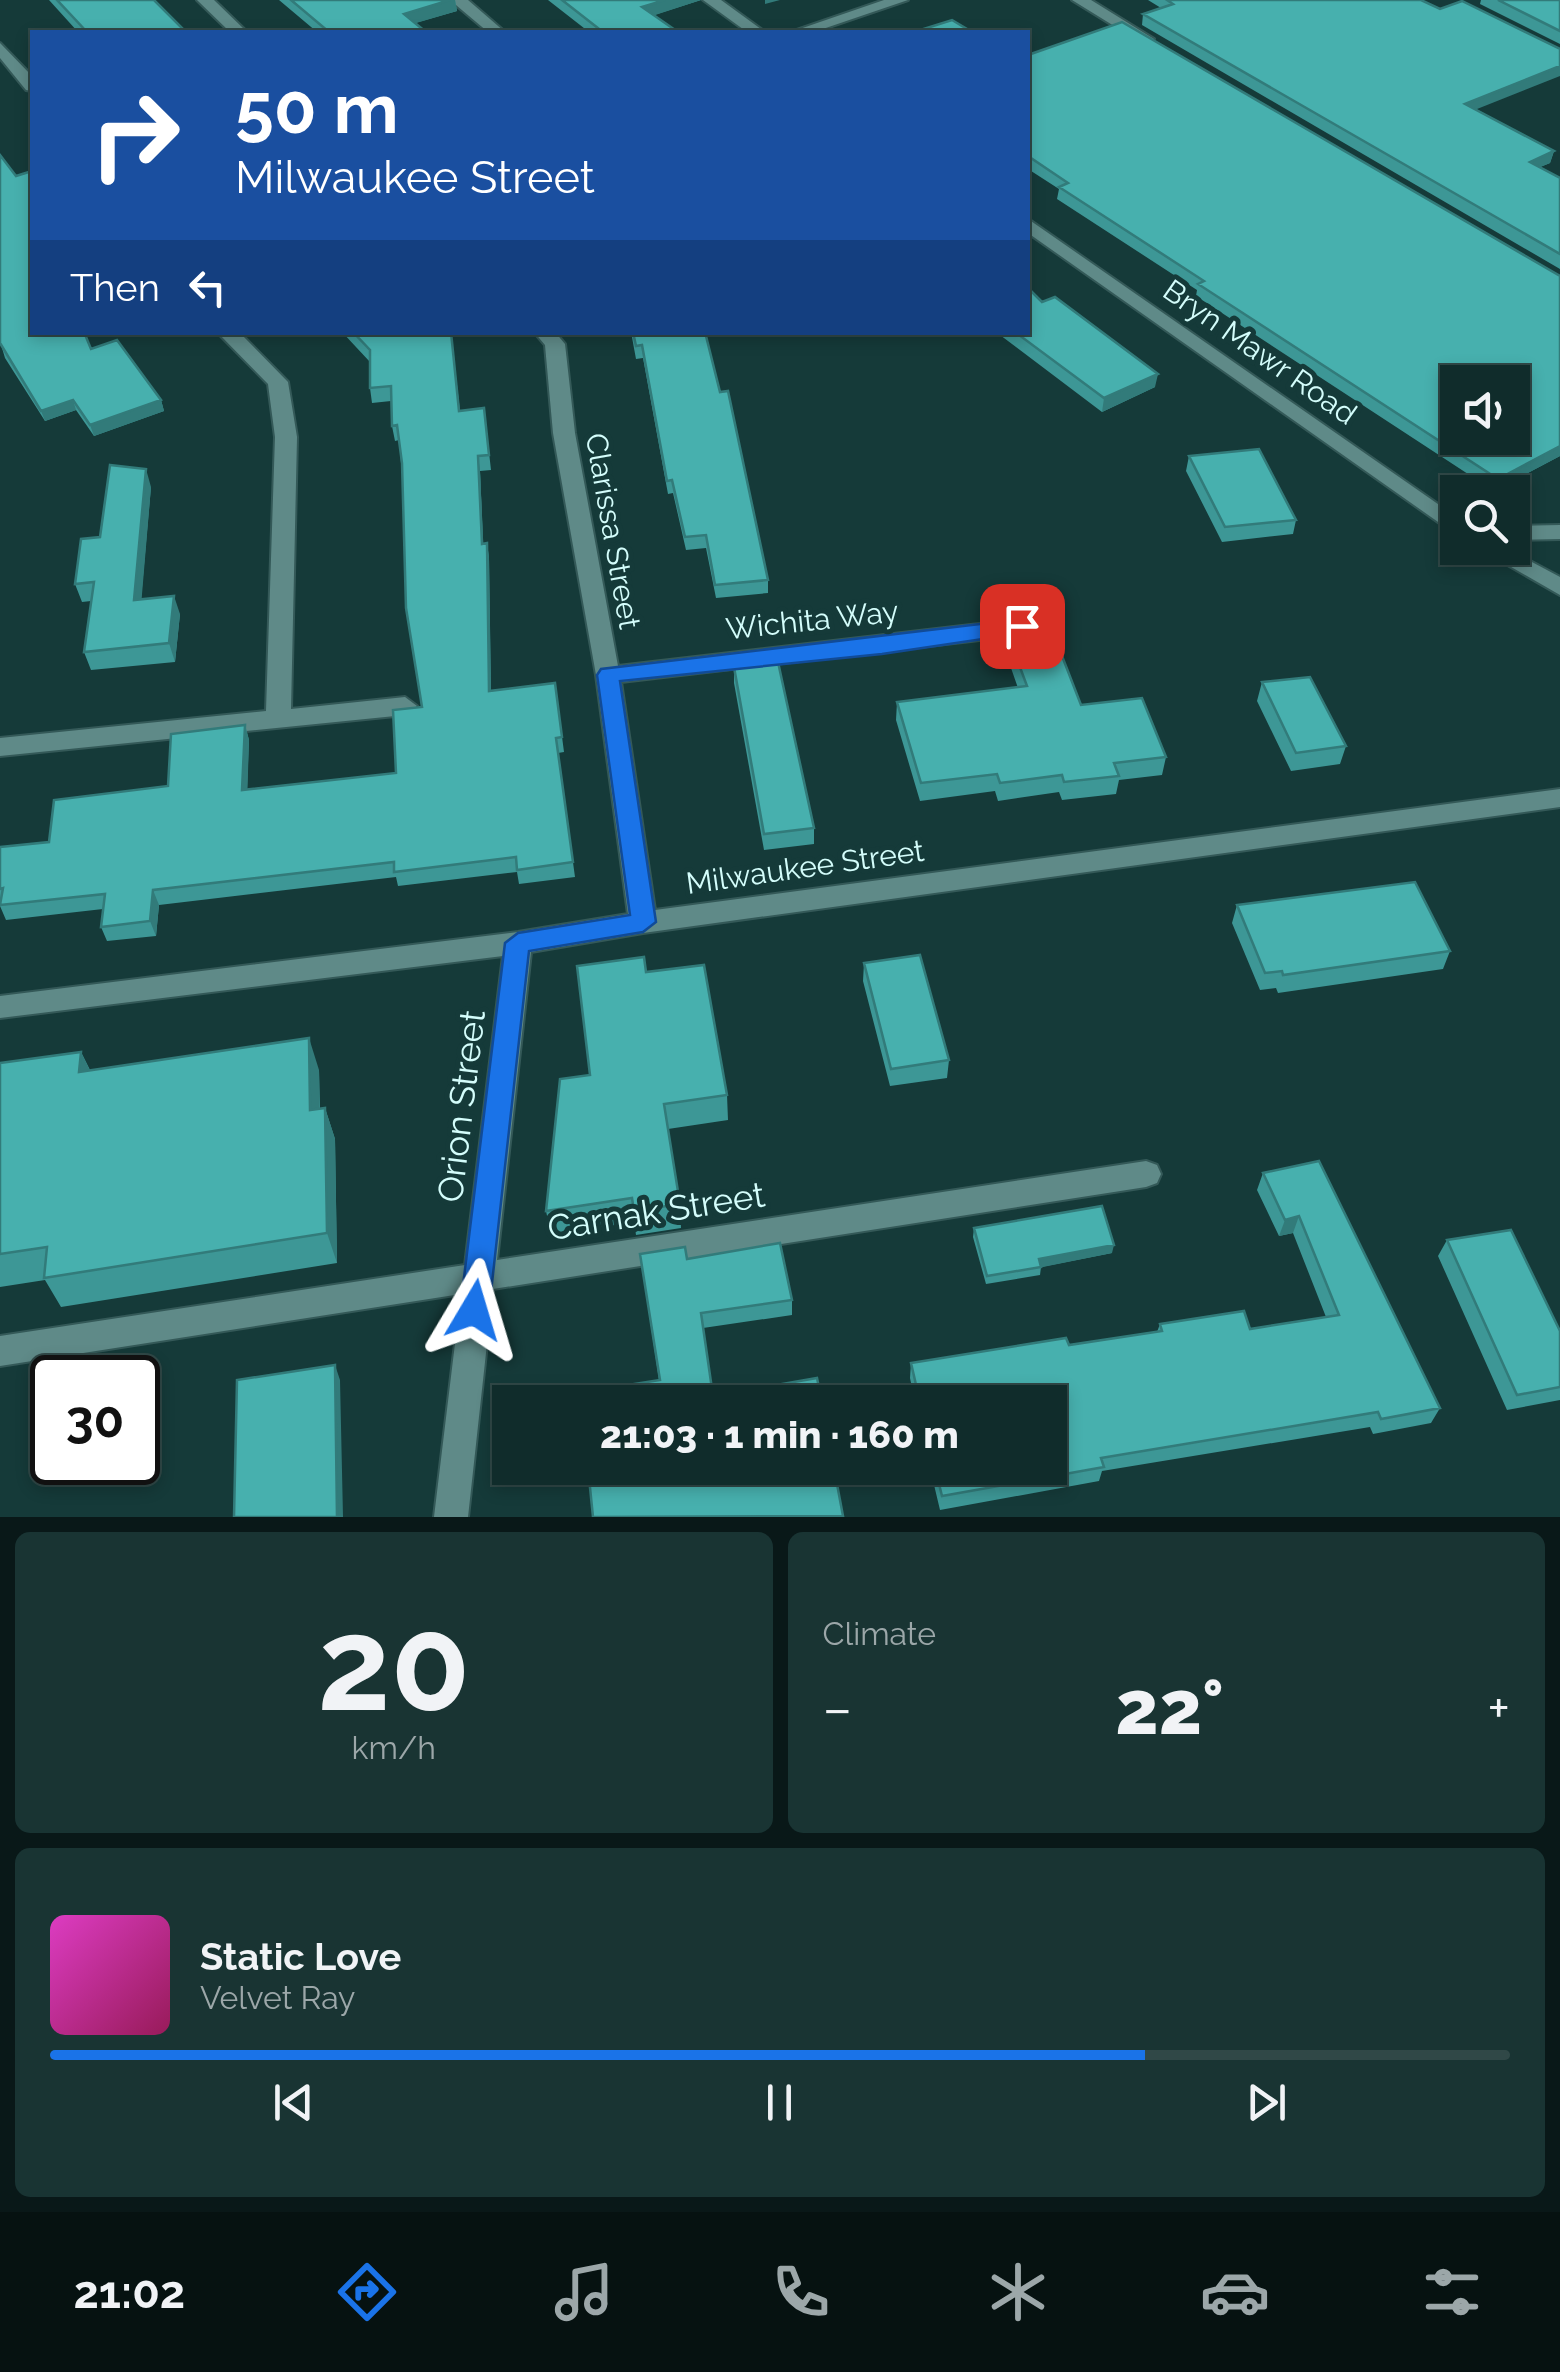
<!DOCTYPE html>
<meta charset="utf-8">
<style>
:root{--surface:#102c2b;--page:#193433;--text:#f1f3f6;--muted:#9ca7a9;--line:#304847;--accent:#1a73e8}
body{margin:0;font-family:Raleway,sans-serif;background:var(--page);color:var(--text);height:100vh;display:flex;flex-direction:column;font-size:38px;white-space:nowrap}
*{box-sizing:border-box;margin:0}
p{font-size:32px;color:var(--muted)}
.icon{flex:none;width:55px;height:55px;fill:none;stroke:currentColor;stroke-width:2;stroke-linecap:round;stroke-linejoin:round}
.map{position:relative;height:1517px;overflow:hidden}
.panel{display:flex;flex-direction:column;gap:15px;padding:15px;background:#091818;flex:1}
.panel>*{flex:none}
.guide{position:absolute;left:30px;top:30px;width:1000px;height:305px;border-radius:0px;box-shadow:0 5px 15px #0003,0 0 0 2px var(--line);background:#1a4fa0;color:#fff;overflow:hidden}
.buttons{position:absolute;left:1440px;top:365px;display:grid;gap:20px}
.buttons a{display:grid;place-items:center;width:90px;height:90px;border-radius:0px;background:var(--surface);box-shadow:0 5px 15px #0003,0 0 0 2px var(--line);font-size:50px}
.speed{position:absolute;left:30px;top:1355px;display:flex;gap:20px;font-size:50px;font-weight:700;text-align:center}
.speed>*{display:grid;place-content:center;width:130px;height:130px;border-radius:50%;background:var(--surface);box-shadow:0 5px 15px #0003,0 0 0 2px var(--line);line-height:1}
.speed .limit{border:5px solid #111;border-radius:15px;background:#fff;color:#111}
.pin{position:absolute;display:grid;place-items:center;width:85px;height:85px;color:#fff;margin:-42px;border-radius:20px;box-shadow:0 5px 15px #0006}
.me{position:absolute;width:110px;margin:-55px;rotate:7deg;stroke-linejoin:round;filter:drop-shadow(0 0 8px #0008)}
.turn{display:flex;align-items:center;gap:35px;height:210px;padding:0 40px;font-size:45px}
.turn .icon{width:130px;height:130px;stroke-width:2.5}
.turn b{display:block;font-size:70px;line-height:85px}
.then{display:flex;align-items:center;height:95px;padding:0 40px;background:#0003;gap:20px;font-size:38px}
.big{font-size:75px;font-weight:800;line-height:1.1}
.panel .card{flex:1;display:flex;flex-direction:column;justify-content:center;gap:15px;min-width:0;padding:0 35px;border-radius:15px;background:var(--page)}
.panel .dial{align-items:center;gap:0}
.dial b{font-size:130px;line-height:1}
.song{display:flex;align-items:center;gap:30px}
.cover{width:120px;height:120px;border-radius:15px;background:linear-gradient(135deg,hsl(310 70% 55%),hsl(330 70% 35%))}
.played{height:10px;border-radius:5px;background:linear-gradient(90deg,var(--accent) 75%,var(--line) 75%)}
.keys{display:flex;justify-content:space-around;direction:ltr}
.heat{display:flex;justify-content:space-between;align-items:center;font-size:55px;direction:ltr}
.panel .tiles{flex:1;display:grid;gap:15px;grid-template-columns:1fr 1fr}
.card:last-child{grid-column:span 2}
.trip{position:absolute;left:492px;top:1385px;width:575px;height:100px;border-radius:0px;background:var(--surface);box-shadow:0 5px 15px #0003,0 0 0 2px var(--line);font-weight:800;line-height:100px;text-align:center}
.menu{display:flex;height:160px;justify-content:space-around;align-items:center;background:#061211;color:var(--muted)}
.menu .icon{width:70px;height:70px}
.menu .on{color:var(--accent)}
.menu b{font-size:45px;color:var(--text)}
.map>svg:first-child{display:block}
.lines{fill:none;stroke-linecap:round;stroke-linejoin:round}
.minor-casing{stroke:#345958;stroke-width:4}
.minor{fill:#5f8a88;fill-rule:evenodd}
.wall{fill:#3d9796}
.shaded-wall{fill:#327b7a}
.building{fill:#47b0ae;stroke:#327b7a;stroke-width:2.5;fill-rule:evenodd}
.route{fill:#1a73e8;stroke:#114b97;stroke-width:2.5}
.labels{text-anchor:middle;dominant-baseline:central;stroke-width:10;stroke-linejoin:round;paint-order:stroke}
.street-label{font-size:30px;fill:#d4fdfb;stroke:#153a39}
.near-street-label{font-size:35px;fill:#d4fdfb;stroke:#153a39}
</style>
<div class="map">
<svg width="1560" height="1517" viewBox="0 0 1560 1517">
<rect width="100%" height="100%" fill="#153a39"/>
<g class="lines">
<defs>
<path id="minor" d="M 197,0 L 214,0 L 247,32 L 230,32 Z
M 450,0 L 468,0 L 505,32 L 488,32 Z
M 703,0 L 721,0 L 765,32 L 747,32 Z
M 884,0 L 908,0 L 814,32 L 791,32 Z
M 1072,0 L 1091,0 L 1154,39 L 1140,42 Z
M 0,43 L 32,76 L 32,91 L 26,90 L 0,58 Z
M 1028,219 L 1458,518 L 1458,536 L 1028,233 Z
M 217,332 L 239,332 L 288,382 L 297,437 L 291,709 L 405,697 L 417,706 L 405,715 L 0,756 L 0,738 L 266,711 L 275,437 L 268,384 Z
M 534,332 L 555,332 L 565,344 L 575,433 L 618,666 L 1022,619 L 1034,627 L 1022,635 L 621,682 L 655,910 L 1560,789 L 1560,807 L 643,933 L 531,952 L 497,1260 L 1146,1161 L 1157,1165 L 1161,1174 L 1157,1183 L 1146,1187 L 493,1289 L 468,1517 L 434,1517 L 461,1294 L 0,1366 L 0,1336 L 465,1265 L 503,956 L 0,1018 L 0,996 L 518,932 L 628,914 L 596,675 L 553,433 L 545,345 Z
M 1560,525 L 1560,539 L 1512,540 L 1512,526 Z
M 1478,548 L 1506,548 L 1560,577 L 1560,595 Z"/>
</defs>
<!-- minor casing -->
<use href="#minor" class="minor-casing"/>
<!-- minor -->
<use href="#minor" class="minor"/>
</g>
<!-- wall -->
<path class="wall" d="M 49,0 L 154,0 L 186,32 L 78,32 Z
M 279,0 L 455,0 L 457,11 L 415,23 L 426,32 L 317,32 Z
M 548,0 L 701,0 L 654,15 L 678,32 L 589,32 Z
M 1148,0 L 1421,0 L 1476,109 L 1554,151 L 1550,163 L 1540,167 L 1560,178 L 1560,269 L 1142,25 L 1143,14 L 1161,8 Z
M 1481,0 L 1560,0 L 1560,44 L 1480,4 Z
M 1028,55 L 1560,456 L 1494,491 L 1196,296 L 1197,290 L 1057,199 L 1059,189 L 1028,169 Z
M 1042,302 L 1155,387 L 1102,412 L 996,332 L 1028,332 Z
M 32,332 L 91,349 L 161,400 L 164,411 L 94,436 L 76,410 L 45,421 L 5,358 L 2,348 Z
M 342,332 L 451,332 L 460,411 L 484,408 L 491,470 L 480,471 L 483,544 L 487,543 L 489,558 L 491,691 L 555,683 L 564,752 L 558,753 L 575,877 L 519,884 L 517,872 L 398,886 L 396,877 L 159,905 L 156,936 L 107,941 L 101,927 L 103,909 L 6,920 L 0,906 L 0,847 L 49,842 L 168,786 L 245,725 L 249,740 L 247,789 L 396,773 L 422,707 L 399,440 L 395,441 L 392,426 L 391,401 L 372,403 L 370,388 L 370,362 Z
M 631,332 L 705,332 L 768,580 L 768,593 L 716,598 L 706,548 L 686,550 L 673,493 L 668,494 L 643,358 L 636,359 Z
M 1189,456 L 1296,520 L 1293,534 L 1222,542 L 1186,471 Z
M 151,487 L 141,599 L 180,614 L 175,662 L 91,670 L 84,652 L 91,601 L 82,602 L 75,584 L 100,537 Z
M 1006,630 L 1081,705 L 1166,757 L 1162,775 L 1119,780 L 1116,794 L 1062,800 L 1059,792 L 998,801 L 995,791 L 920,801 L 896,720 L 897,702 L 1018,688 L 1004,648 Z
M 734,667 L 814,828 L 814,844 L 764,850 L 734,683 Z
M 1262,682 L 1346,746 L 1340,764 L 1291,771 L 1257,701 Z
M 1237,905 L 1450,951 L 1443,969 L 1278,993 L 1276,988 L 1260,990 L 1232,923 Z
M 864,963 L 949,1060 L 947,1078 L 890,1086 L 863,981 Z
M 646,972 L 727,1095 L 728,1120 L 668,1129 L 680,1204 L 681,1228 L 636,1235 L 634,1222 L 551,1235 L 546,1211 L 590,1075 Z
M 81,1052 L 90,1070 L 319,1070 L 320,1109 L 325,1108 L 335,1139 L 337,1263 L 61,1307 L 45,1280 L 0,1287 L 0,1063 Z
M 1319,1161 L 1440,1408 L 1431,1423 L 1373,1434 L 1370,1427 L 1102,1471 L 1099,1481 L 940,1510 L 930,1468 L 1050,1468 L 1050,1402 L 915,1402 L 910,1378 L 911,1363 L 1069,1345 L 1157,1332 L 1160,1324 L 1250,1329 L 1326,1317 L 1293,1233 L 1279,1236 L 1257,1190 L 1263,1173 Z
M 974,1228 L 1112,1253 L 1041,1267 L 1040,1275 L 986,1284 L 973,1237 Z
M 1447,1240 L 1560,1331 L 1560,1400 L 1507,1410 L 1438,1256 Z
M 640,1254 L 687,1259 L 792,1300 L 792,1315 L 703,1328 L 713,1396 L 822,1402 L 635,1396 L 659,1380 Z"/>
<!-- shaded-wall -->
<path class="shaded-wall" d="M 450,0 L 455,0 L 457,11 L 406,26 L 404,14 Z
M 665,0 L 701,0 L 643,19 L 642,7 Z
M 765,0 L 780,0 L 765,4 Z
M 1560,66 L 1560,76 L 1462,115 L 1465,104 Z
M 1554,151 L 1550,163 L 1526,173 L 1530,162 Z
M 1158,374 L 1155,387 L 1102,412 L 1104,398 Z
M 73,400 L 76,410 L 45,421 L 41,411 Z
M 161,400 L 164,411 L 94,436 L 90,425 Z
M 1560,446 L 1560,456 L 1494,491 L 1498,479 Z
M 478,456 L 480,471 L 484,559 L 482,544 Z
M 146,469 L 151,487 L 140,618 L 134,600 Z
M 487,543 L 489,558 L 491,706 L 489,691 Z
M 174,596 L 180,614 L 175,662 L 169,643 Z
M 245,725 L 249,740 L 247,805 L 242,790 Z
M 153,890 L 159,905 L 156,936 L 150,921 Z
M 309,1038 L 319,1070 L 320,1141 L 310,1110 Z
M 81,1052 L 96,1083 L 79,1072 Z
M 325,1108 L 335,1139 L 337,1263 L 327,1233 Z
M 1299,1216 L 1293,1233 L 1279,1236 L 1285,1220 Z
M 1114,1245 L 1112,1253 L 1038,1268 L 1039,1259 Z
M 335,1365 L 340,1380 L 343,1517 L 337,1517 Z"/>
<!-- building -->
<path class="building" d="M 57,0 L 154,0 L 186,32 L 87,32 Z
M 291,0 L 450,0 L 404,14 L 426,32 L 329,32 Z
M 562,0 L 665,0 L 642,7 L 678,32 L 603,32 Z
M 1167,0 L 1421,0 L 1440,9 L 1462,1 L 1560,49 L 1560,66 L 1465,104 L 1554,151 L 1530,162 L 1560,178 L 1560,254 L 1143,14 L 1173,4 Z
M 1498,0 L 1560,0 L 1560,31 Z
M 952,20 L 972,32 L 914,32 Z
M 1122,22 L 1560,276 L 1560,446 L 1498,479 L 1198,284 L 1204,281 L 1059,187 L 1068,183 L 1028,156 L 1028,55 ZM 1458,382 L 1512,382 L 1512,438 L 1458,438 Z
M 0,155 L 16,176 L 32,171 L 32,332 L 84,332 L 91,349 L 117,340 L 161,400 L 90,425 L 73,400 L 41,411 L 0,343 Z
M 1028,288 L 1042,302 L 1055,297 L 1158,374 L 1104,398 L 1015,332 L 1028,332 Z
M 353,332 L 451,332 L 459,411 L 484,408 L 489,455 L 478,456 L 482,544 L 487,543 L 489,691 L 555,683 L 562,737 L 556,738 L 573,862 L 517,870 L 516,857 L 394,872 L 394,862 L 153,890 L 150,921 L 101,927 L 105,894 L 0,905 L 3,888 L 0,889 L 0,847 L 49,842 L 54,800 L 168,786 L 171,734 L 245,725 L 242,790 L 396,773 L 393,710 L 422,707 L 406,608 L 402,463 L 397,425 L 392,426 L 391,386 L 370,388 L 370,350 Z
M 633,332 L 705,332 L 720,392 L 728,391 L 768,580 L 715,585 L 706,535 L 685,537 L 672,480 L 667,481 L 642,345 L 636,346 Z
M 1259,449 L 1296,520 L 1225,527 L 1189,456 Z
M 110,465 L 146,469 L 134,600 L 174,596 L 169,643 L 84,652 L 94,582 L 75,584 L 81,539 L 100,537 Z
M 1050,625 L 1081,705 L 1142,698 L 1166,757 L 1114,763 L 1119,776 L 1064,782 L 1062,775 L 1000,783 L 997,774 L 921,783 L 897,702 L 1027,686 L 1006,630 Z
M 778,662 L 814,828 L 764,834 L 734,667 Z
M 1310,677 L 1346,746 L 1296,753 L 1262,682 Z
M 1415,882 L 1450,951 L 1283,975 L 1282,971 L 1265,973 L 1237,905 Z
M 920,955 L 949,1060 L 891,1069 L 864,963 Z
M 644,957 L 646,972 L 704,965 L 727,1095 L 664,1104 L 680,1204 L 634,1211 L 632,1198 L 546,1211 L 560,1079 L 590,1075 L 577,966 Z
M 309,1038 L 310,1110 L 325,1108 L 327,1233 L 44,1278 L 47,1247 L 0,1254 L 0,1063 L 81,1052 L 79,1072 Z
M 1319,1161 L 1440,1408 L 1381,1419 L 1378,1412 L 1101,1458 L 1104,1467 L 942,1496 L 935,1468 L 1050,1468 L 1050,1402 L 920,1402 L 911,1363 L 1066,1338 L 1069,1345 L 1162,1331 L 1160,1324 L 1244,1311 L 1250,1329 L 1339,1315 L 1299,1216 L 1285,1220 L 1263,1173 Z
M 1102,1206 L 1114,1245 L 1039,1259 L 1041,1267 L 987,1276 L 974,1228 Z
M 1511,1230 L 1560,1331 L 1560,1387 L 1517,1395 L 1447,1240 Z
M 780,1243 L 792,1300 L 701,1313 L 713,1396 L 817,1378 L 822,1402 L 594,1402 L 635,1396 L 634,1384 L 660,1380 L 640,1254 L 685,1247 L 687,1259 Z
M 335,1365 L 337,1517 L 234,1517 L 237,1380 Z
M 588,1468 L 834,1468 L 843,1516 L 593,1517 Z"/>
<!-- route -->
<path class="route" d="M 1022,619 L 1033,626 L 1030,632 L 882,654 L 620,681 L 656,922 L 643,932 L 529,951 L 489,1310 L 484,1320 L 474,1324 L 464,1320 L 460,1310 L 505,943 L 518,933 L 630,915 L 597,675 L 601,669 Z"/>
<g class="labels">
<!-- street labels -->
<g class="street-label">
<text transform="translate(1260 352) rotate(35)">Bryn Mawr Road</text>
<text transform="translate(613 531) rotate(80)">Clarissa Street</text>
<text transform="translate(812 620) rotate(-6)">Wichita Way</text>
<text transform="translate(805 867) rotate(-8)">Milwaukee Street</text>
</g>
<!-- near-street labels -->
<g class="near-street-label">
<text transform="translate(461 1106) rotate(-83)">Orion Street</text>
<text transform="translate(656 1211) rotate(-9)">Carnak Street</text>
</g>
</g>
</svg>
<div class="buttons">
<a><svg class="icon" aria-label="sound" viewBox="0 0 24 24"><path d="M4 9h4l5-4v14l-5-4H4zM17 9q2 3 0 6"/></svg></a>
<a><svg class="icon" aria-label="search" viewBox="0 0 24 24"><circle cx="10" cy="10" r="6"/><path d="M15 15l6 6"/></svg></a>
</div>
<div class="speed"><div class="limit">30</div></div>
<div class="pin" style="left:1022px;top:626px;background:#d93025"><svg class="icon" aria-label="arrive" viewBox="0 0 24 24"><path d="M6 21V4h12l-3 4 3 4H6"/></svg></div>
<svg class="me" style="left:474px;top:1310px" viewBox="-20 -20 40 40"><path d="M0-17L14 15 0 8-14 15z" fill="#1a73e8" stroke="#fff" stroke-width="4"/></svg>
<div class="trip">21:03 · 1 min · 160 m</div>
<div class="guide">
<div class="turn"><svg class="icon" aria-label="right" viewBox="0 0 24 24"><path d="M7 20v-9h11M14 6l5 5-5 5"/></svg><div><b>50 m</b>Milwaukee Street</div></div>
<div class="then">Then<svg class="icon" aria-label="left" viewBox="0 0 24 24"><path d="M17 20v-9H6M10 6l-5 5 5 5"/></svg></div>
</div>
</div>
<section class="panel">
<div class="tiles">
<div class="card dial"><b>20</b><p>km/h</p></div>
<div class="card"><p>Climate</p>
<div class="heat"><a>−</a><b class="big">22°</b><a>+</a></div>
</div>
<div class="card">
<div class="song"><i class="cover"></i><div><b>Static Love</b><p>Velvet Ray</p></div></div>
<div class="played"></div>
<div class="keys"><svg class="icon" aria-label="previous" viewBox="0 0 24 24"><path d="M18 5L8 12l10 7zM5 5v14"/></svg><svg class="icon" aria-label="pause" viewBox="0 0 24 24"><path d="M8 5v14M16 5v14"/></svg><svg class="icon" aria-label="next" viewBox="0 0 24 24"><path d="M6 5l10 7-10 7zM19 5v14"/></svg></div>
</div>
</div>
</section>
<nav class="menu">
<b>21:02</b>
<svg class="icon on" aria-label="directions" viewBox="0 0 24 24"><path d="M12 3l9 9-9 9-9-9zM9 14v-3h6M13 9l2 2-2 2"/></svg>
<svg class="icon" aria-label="music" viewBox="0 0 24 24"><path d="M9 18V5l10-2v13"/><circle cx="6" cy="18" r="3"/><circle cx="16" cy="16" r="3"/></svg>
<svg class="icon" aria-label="phone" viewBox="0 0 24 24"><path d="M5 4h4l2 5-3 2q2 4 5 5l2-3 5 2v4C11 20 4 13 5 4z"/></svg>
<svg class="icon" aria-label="climate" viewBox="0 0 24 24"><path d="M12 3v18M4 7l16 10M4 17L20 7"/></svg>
<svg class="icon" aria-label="car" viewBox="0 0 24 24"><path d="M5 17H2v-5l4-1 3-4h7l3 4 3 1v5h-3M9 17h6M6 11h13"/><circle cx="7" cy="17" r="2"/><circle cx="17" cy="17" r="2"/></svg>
<svg class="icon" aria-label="filters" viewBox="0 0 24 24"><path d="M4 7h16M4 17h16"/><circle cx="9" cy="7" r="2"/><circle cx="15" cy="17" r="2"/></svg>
</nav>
